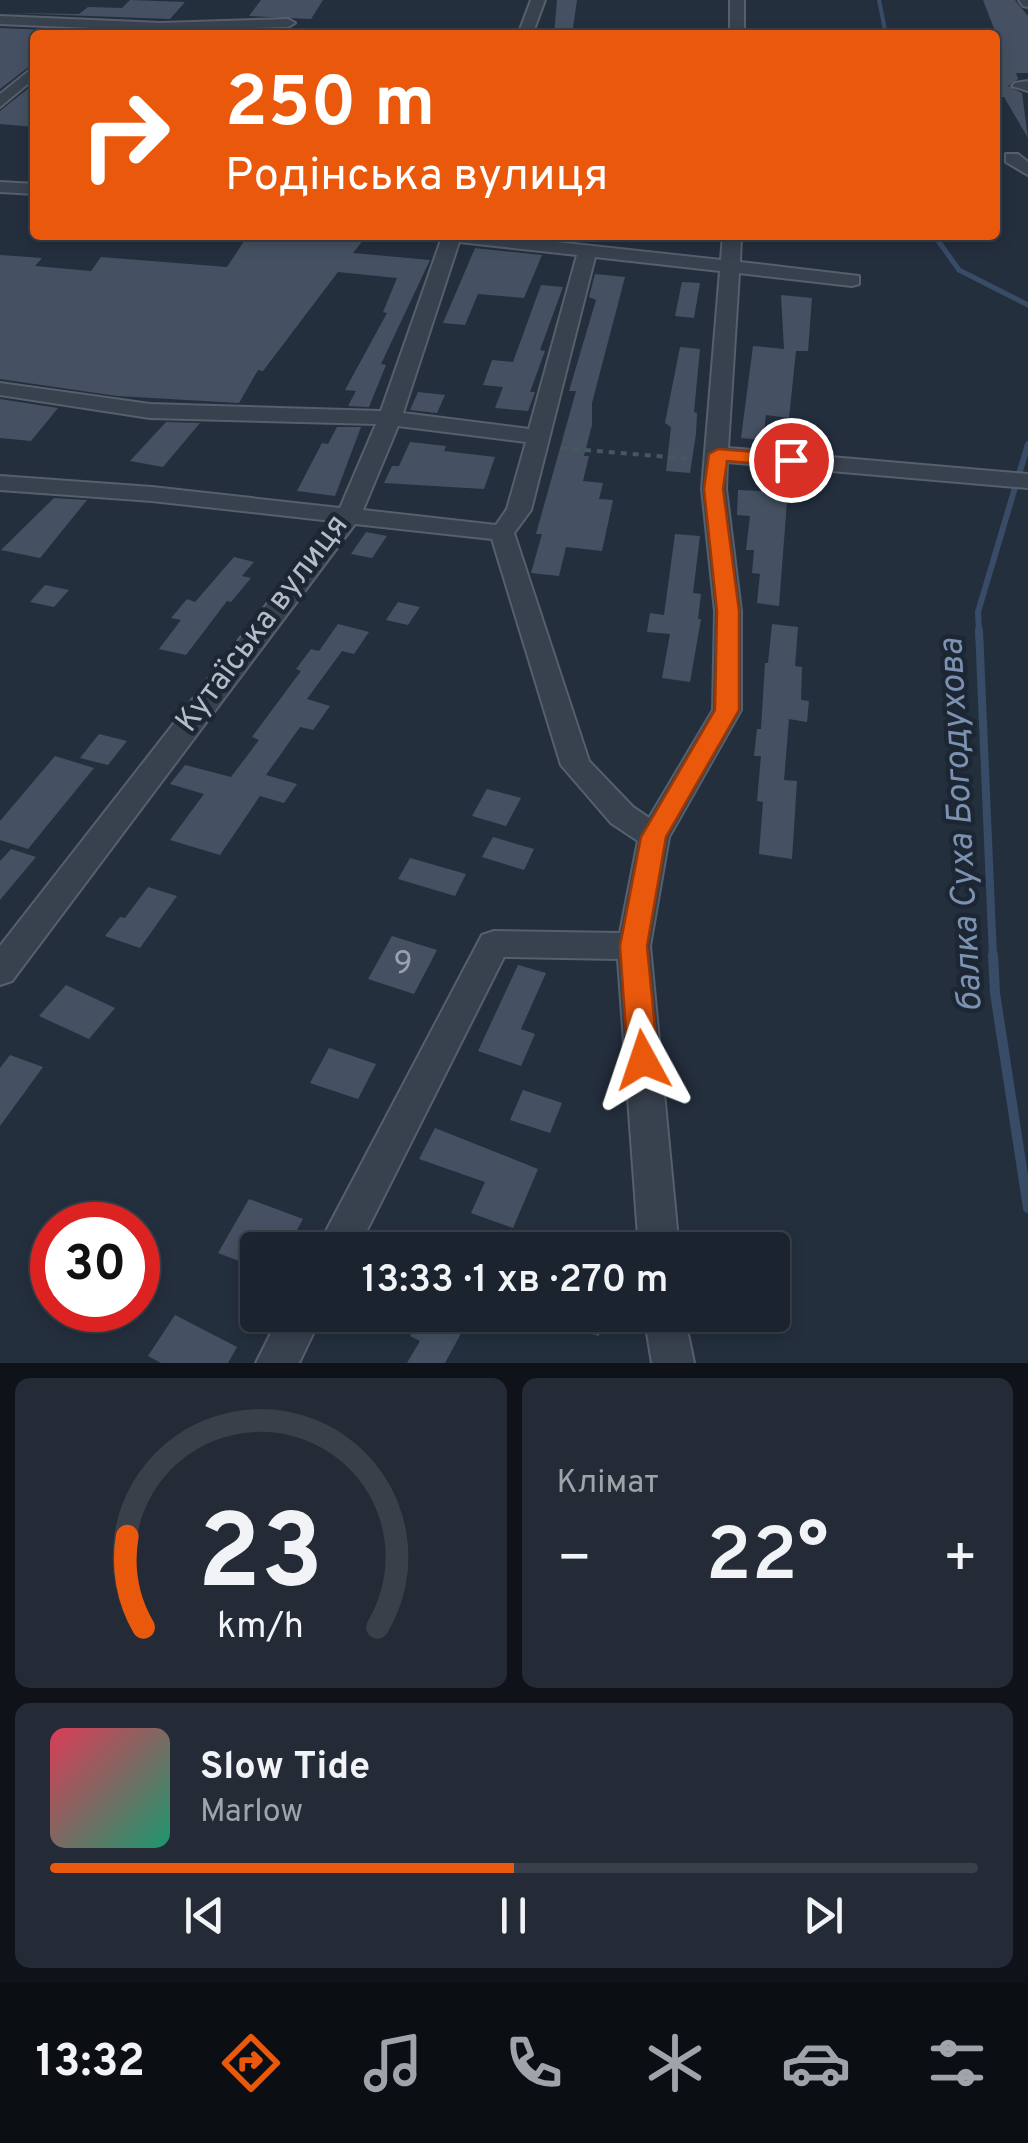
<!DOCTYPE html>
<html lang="uk">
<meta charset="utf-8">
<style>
:root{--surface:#1b232e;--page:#242b36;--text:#f1f3f6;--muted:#a0a4aa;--line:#39404a;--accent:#ea580c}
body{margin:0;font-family:Overpass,sans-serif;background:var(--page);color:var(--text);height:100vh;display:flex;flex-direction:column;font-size:38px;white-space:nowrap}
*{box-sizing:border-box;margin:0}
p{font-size:32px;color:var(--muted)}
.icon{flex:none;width:55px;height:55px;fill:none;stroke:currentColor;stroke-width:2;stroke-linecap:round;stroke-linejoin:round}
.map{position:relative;height:1363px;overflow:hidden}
.side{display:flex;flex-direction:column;gap:15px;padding:15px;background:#0f1319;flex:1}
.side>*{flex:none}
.hud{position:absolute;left:30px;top:30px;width:970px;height:210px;border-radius:10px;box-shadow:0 5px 15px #0003,0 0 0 2px var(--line);background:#ea580c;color:#fff;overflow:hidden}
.speed{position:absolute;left:30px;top:1202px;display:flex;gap:20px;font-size:50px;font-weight:700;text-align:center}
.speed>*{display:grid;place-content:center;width:130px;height:130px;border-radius:50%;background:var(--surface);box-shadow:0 5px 15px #0003,0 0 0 2px var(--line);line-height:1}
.speed .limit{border:15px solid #d22;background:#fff;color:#111}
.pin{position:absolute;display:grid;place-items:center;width:85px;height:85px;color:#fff;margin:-42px;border:5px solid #fff;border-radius:50%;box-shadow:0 2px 10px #0007}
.me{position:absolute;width:110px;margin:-55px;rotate:355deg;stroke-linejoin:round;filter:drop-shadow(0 0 8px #0008)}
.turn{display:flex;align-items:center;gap:35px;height:210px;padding:0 30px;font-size:45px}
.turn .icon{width:130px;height:130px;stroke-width:2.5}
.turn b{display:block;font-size:70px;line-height:85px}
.big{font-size:75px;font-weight:600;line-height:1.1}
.side .tile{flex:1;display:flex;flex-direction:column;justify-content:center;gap:15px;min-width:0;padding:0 35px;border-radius:15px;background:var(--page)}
.side .dial{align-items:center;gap:0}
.dial svg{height:260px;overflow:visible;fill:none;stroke:var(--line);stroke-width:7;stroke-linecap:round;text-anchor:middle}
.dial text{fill:var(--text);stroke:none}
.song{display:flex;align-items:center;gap:30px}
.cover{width:120px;height:120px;border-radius:15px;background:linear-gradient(135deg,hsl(350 70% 55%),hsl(160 70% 35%))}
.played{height:10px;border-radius:5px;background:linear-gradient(90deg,var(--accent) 50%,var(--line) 50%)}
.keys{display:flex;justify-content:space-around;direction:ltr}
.heat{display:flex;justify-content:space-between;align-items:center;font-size:55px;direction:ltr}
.side .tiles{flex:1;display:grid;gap:15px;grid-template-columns:1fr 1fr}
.tile:last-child{grid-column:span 2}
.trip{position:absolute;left:240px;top:1232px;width:550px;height:100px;border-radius:10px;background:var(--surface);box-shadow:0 5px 15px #0003,0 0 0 2px var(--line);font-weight:600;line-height:100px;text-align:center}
.menu{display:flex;height:160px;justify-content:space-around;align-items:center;background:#0b0e12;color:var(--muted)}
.menu .icon{width:70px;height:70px}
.menu .selected{color:var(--accent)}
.menu b{font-size:45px;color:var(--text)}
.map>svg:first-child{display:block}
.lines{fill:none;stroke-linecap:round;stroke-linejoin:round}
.stream-far4{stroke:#394c67;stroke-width:4}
.stream-far3{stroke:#394c67;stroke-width:5}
.stream-far2{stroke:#394c67;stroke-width:6}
.stream-far1{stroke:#394c67;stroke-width:8}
.stream{stroke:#394c67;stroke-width:10}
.building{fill:#455162}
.minor-casing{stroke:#565f6c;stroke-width:4}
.path{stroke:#44595c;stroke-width:4;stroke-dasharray:6 6;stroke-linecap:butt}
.minor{fill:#38414e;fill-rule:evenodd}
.route{fill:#ea580c;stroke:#983908;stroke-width:2.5}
.labels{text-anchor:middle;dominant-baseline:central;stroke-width:9;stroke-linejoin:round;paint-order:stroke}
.street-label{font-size:32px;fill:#b4bcc9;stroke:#1d2633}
.near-number-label{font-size:32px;fill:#98a1af}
.water-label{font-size:35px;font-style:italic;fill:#7c92b1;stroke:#1d2633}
</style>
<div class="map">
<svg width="1028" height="1363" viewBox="0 0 1028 1363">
<rect width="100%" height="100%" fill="#242f3e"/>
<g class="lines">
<!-- stream-far4 -->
<path class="stream-far4" d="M 879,0 L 886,35"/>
<!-- stream-far3 -->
<path class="stream-far3" d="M 934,235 L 959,270 L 1028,305"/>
<!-- stream-far2 -->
<path class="stream-far2" d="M 979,632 L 978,612 L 1028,444"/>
<!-- stream-far1 -->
<path class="stream-far1" d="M 979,630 L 993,957"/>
<!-- stream -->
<path class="stream" d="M 993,955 L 995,993 L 1028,1208"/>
</g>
<!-- building -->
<path class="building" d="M 130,0 L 185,2 L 170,19 L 10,13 L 79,14 L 88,7 L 122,8 Z
M 261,0 L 323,0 L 311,19 L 249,16 Z
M 557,0 L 577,0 L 572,35 L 554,35 Z
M 983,0 L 1015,0 L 1028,16 L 1028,73 L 1016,73 L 1018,79 L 1008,86 L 1022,93 L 1028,138 L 1004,97 L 995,97 L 995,31 Z
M 0,28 L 157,35 L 35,35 L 35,62 L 0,89 Z
M 35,83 L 35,127 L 0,124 L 0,111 Z
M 248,235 L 331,240 L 335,235 L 367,235 L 353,253 L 430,260 L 381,364 L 386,365 L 369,407 L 348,406 L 356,391 L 345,390 L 387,313 L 383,312 L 397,278 L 338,272 L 263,371 L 258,370 L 239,403 L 117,396 L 0,379 L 0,255 L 42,258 L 35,266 L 91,271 L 101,257 L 227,267 Z
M 475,248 L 542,255 L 524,298 L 478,294 L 465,325 L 443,323 Z
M 595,274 L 625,277 L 592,403 L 592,425 L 584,456 L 589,456 L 583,481 L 603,483 L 599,499 L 613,500 L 602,551 L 566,547 L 559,576 L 531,573 L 542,534 L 536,534 L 576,391 L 569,391 L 596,300 L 589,297 Z
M 682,282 L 700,283 L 694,318 L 675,316 Z
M 541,285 L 563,287 L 540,350 L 545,351 L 530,392 L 535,392 L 528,411 L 495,408 L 503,387 L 483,385 L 492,360 L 513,362 Z
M 781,295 L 812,298 L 808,351 L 796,351 L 789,418 L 766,415 L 763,440 L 741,438 L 753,346 L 784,349 Z
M 680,347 L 700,349 L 694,412 L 697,413 L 696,434 L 690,473 L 666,471 L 671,427 L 665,423 Z
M 418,392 L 445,395 L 437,413 L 410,410 Z
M 0,399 L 58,408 L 31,441 L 0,438 Z
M 166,422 L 200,423 L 163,467 L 130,461 Z
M 337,427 L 361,427 L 335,496 L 297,491 L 322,443 L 328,444 Z
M 410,442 L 446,446 L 444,451 L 495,457 L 484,489 L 384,483 L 392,466 L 399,466 Z
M 762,473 L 789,475 L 779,606 L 757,603 L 760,574 L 752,573 L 754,550 L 746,550 L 750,516 L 737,515 L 738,490 L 761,491 Z
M 54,498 L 87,500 L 40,558 L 1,550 Z
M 366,532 L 387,536 L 372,558 L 351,554 Z
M 675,534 L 700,536 L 693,593 L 701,594 L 698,619 L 701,619 L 690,682 L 662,678 L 670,634 L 647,632 L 650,613 L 664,615 Z
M 234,557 L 254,562 L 242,576 L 251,578 L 231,602 L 227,601 L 186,655 L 159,649 L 181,620 L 171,618 L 187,599 L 195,602 Z
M 45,585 L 69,590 L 54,607 L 30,602 Z
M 398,602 L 420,607 L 408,625 L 386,620 Z
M 338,624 L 369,632 L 354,654 L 342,651 L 307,699 L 330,706 L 313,730 L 300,727 L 266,775 L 297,784 L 284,803 L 260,796 L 220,855 L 170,840 L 204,794 L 170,784 L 185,765 L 231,777 L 259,740 L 252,737 L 301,671 L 296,669 L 311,649 L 319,651 Z
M 772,624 L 798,627 L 795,666 L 802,667 L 801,700 L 809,701 L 807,722 L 789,719 L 784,780 L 797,781 L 792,859 L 759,854 L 763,802 L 757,801 L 761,756 L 754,756 L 757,729 L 761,729 L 765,663 L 768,663 Z
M 99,734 L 127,741 L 108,765 L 80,758 Z
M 55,756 L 94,768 L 28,849 L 0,840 L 0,821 Z
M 487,789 L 521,798 L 506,826 L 472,816 Z
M 493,837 L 534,849 L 524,870 L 482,857 Z
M 11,849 L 36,857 L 0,900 L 0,861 Z
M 410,858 L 466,874 L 455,896 L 398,879 Z
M 148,887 L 177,896 L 140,948 L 105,936 L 120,917 L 125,918 Z
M 392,936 L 437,950 L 414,994 L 368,979 Z
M 518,965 L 546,973 L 521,1029 L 535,1034 L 521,1066 L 478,1051 Z
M 66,985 L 115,1008 L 89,1039 L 39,1016 Z
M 329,1048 L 376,1064 L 358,1099 L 310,1083 Z
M 10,1055 L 43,1067 L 0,1126 L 0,1068 Z
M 523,1090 L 562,1103 L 550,1133 L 510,1120 Z
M 435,1128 L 538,1169 L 513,1228 L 471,1213 L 485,1182 L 419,1159 Z
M 249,1199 L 303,1219 L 286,1250 L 258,1250 L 258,1268 L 218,1253 Z
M 175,1315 L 237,1347 L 228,1363 L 161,1363 L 148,1356 Z
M 422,1315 L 471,1315 L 445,1363 L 407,1363 L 420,1341 L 410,1336 Z
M 544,1315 L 604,1315 L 599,1336 L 544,1321 Z"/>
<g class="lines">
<defs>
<path id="minor" d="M 531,0 L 545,0 L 532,35 L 518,35 Z
M 730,0 L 744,0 L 744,35 L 730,35 Z
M 1019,0 L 1028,0 L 1028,7 L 1023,6 Z
M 0,16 L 161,23 L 288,19 L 295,23 L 288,27 L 161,31 L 0,24 Z
M 35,66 L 35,78 L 0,107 L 0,94 Z
M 1028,81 L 1028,91 L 1012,86 L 1015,83 Z
M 1006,154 L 1018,154 L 1028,162 L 1028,175 L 1006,162 Z
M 0,182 L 35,184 L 35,194 L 0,192 Z
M 434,235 L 493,235 L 721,260 L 723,235 L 741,235 L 740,262 L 859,276 L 859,284 L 852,286 L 739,273 L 728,448 L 1028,474 L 1028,488 L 727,462 L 726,489 L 741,611 L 741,710 L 669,837 L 650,946 L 679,1250 L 639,1250 L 618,959 L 504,957 L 357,1250 L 316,1250 L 482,935 L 494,931 L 620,933 L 638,841 L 611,823 L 561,765 L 492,539 L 355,524 L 12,981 L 0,985 L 0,946 L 332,521 L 152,501 L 0,490 L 0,476 L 152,487 L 340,508 L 376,424 L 150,418 L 0,395 L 0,383 L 150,404 L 381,411 L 441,240 ZM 459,242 L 577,255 L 529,429 L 403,413 ZM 595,257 L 720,271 L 702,489 L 715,611 L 713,710 L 649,818 L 633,807 L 589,761 L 514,533 L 531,510 ZM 398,426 L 526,442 L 507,509 L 496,525 L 363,510 Z
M 280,1315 L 322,1315 L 299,1363 L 256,1363 Z
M 644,1315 L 684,1315 L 694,1363 L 652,1363 Z"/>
</defs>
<!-- minor casing -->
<use href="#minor" class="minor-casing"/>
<!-- path -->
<path class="path" d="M 561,448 L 691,459"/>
<!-- minor -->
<use href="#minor" class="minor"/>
</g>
<!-- route -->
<path class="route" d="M 718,449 L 791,455 L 801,460 L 791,466 L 727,461 L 723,489 L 739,611 L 739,710 L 666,837 L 647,946 L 658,1060 L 653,1069 L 643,1073 L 633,1069 L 628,1060 L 620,946 L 641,837 L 715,710 L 717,611 L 704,489 L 709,454 Z"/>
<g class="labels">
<!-- street labels -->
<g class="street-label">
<text transform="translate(263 624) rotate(-53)">Кутаїська вулиця</text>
</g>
<!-- near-number labels -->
<g class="near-number-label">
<text x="403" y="965">9</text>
</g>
<!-- water labels -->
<g class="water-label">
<text transform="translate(962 825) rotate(-93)">балка Суха Богодухова</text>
</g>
</g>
</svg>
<div class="speed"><div class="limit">30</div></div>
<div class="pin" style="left:791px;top:460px;background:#d93025"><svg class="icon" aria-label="arrive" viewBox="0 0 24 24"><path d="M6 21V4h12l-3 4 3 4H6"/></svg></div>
<svg class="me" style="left:643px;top:1060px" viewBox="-20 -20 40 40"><path d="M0-17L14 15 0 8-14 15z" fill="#ea580c" stroke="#fff" stroke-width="4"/></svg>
<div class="trip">13:33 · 1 хв · 270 m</div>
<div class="hud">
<div class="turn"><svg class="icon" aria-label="right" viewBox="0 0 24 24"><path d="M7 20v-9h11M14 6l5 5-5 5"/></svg><div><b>250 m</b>Родінська вулиця</div></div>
</div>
</div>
<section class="side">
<div class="tiles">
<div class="tile dial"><svg viewBox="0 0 100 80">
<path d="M14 69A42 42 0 1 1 86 69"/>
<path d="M14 69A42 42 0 0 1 9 41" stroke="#ea580c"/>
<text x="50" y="56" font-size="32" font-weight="700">23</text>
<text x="50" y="72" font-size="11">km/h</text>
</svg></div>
<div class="tile"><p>Клімат</p>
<div class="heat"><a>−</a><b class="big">22°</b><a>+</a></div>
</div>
<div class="tile">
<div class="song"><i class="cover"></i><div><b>Slow Tide</b><p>Marlow</p></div></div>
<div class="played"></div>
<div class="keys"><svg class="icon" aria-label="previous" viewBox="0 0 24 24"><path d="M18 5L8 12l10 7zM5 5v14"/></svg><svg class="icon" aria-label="pause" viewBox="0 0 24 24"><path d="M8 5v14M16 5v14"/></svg><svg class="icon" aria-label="next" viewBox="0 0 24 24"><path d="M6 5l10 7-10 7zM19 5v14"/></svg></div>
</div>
</div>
</section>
<nav class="menu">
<b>13:32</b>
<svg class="icon selected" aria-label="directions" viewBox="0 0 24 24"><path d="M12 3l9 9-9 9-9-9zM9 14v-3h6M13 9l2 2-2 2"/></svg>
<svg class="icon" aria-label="music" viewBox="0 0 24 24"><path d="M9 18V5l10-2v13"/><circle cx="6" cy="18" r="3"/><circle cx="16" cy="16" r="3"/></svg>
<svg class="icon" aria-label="phone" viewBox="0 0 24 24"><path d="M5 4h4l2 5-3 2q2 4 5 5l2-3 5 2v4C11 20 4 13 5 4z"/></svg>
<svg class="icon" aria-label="climate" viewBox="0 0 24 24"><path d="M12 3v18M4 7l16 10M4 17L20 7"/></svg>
<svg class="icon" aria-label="car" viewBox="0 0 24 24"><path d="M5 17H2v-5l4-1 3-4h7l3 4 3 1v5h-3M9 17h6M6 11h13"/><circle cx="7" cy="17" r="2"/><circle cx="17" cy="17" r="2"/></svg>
<svg class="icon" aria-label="filters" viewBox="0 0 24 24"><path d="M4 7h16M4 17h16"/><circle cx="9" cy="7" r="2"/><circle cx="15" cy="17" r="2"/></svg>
</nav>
